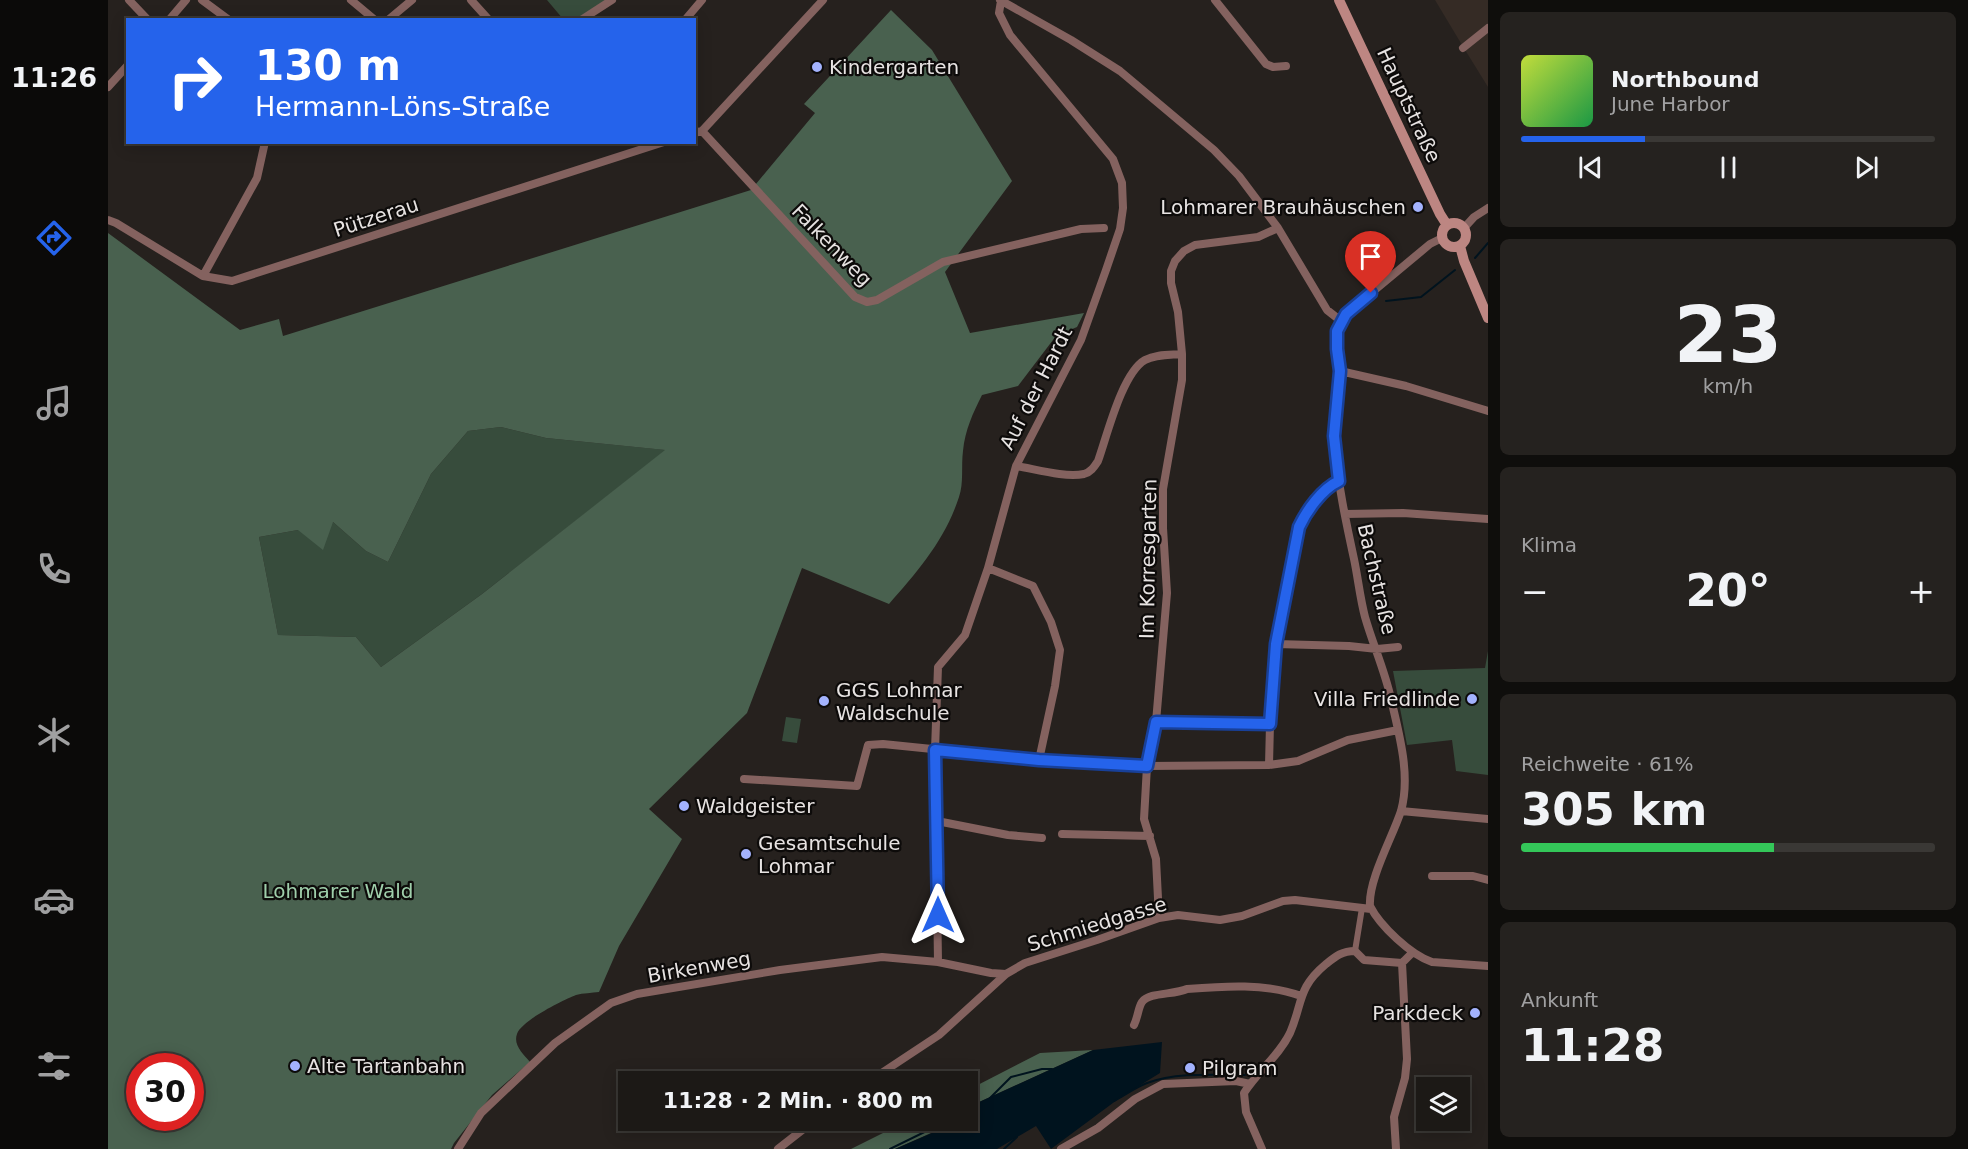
<!DOCTYPE html>
<html lang="de">
<meta charset="utf-8">
<style>
:root{--surface:#1c1916;--page:#25221f;--text:#f1f3f6;--muted:#a0a0a1;--line:#3a3835;--accent:#2563eb}
body{margin:0;font-family:"DejaVu Sans",sans-serif;background:var(--page);color:var(--text);height:100vh;display:flex;flex-direction:column;font-size:22px;white-space:nowrap}
*{box-sizing:border-box;margin:0}
p{font-size:20px;color:var(--muted)}
.icon{flex:none;width:33px;height:33px;fill:none;stroke:currentColor;stroke-width:2;stroke-linecap:round;stroke-linejoin:round}
.map{position:relative;flex:1;overflow:hidden}
.drawer{display:flex;flex-direction:column;gap:12px;padding:12px;background:#0f0e0c;width:480px}
.drawer>*{flex:none}
.banner{position:absolute;left:18px;top:18px;width:570px;height:126px;border-radius:0px;box-shadow:0 3px 15px #0003,0 0 0 2px var(--line);background:#2563eb;color:#fff;overflow:hidden}
.buttons{position:absolute;left:1308px;top:1077px;display:grid;gap:12px}
.buttons a{display:grid;place-items:center;width:54px;height:54px;border-radius:0px;background:var(--surface);box-shadow:0 3px 15px #0003,0 0 0 2px var(--line);font-size:30px}
.speed{position:absolute;left:18px;top:1053px;display:flex;gap:12px;font-size:30px;font-weight:700;text-align:center}
.speed>*{display:grid;place-content:center;width:78px;height:78px;border-radius:50%;background:var(--surface);box-shadow:0 3px 15px #0003,0 0 0 2px var(--line);line-height:1}
.speed .limit{border:9px solid #d22;background:#fff;color:#111}
.pin{position:absolute;display:grid;place-items:center;width:51px;height:51px;color:#fff;margin:-62px -26px;border-radius:50% 50% 50% 0;rotate:-45deg;box-shadow:0 0 6px #0007}
.pin .icon{rotate:45deg}
.me{position:absolute;width:66px;margin:-33px;rotate:0deg;stroke-linejoin:round;filter:drop-shadow(0 0 4px #0008)}
.turn{display:flex;align-items:center;gap:21px;height:126px;padding:0 30px;font-size:27px}
.turn .icon{width:78px;height:78px;stroke-width:2.5}
.turn b{display:block;font-size:42px;line-height:51px}
.big{font-size:45px;font-weight:700;line-height:1.1}
.drawer .widget{flex:1;display:flex;flex-direction:column;justify-content:center;gap:9px;min-width:0;padding:0 21px;border-radius:9px;background:var(--page)}
.drawer .dial{align-items:center;gap:0}
.dial b{font-size:78px;line-height:1}
.song{display:flex;align-items:center;gap:18px}
.cover{width:72px;height:72px;border-radius:9px;background:linear-gradient(135deg,hsl(70 70% 55%),hsl(140 70% 35%))}
.played{height:6px;border-radius:3px;background:linear-gradient(90deg,var(--accent) 30%,var(--line) 30%)}
.keys{display:flex;justify-content:space-around;direction:ltr}
.heat{display:flex;justify-content:space-between;align-items:center;font-size:33px;direction:ltr}
.charge{height:9px;border-radius:4px;background:linear-gradient(90deg,#34c759 61%,var(--line) 0)}
.trip{position:absolute;left:510px;top:1071px;width:360px;height:60px;border-radius:0px;background:var(--surface);box-shadow:0 3px 15px #0003,0 0 0 2px var(--line);font-weight:700;line-height:60px;text-align:center}
main{display:flex;flex:1;min-height:0}
.tabs{display:flex;flex-direction:column;width:108px;justify-content:space-around;align-items:center;background:#0b0a09;color:var(--muted)}
.tabs .icon{width:42px;height:42px}
.tabs .active{color:var(--accent)}
.tabs b{font-size:27px;color:var(--text)}
.map>svg:first-child{display:block}
.built{fill:#352b25}
.green{fill:#374c3c}
.forest{fill:#49614f;fill-rule:evenodd}
.water{fill:#00131e}
.lines{fill:none;stroke-linecap:round;stroke-linejoin:round}
.stream{stroke:#00131e;stroke-width:2}
.pedestrian{stroke:#84625f;stroke-width:6}
.minor{stroke:#84625f;stroke-width:8}
.secondary{stroke:#bd8682;stroke-width:10}
.route-casing{stroke:#184099;stroke-width:15}
.route{stroke:#2563eb;stroke-width:10}
.poi-dot{fill:#a3b2fd;stroke:#0d0b0a;stroke-width:2}
.labels{text-anchor:middle;dominant-baseline:central;stroke-width:4.5;stroke-linejoin:round;paint-order:stroke}
.poi-label{font-size:20px;fill:#e7e3e2;stroke:#0d0b0a;text-anchor:start}
.street-label{font-size:20px;fill:#e7e3e2;stroke:#0d0b0a}
.park-label{font-size:20px;fill:#9fcfab;stroke:#0d0b0a}
</style>
<main>
<nav class="tabs">
<b>11:26</b>
<svg class="icon active" aria-label="directions" viewBox="0 0 24 24"><path d="M12 3l9 9-9 9-9-9zM9 14v-3h6M13 9l2 2-2 2"/></svg>
<svg class="icon" aria-label="music" viewBox="0 0 24 24"><path d="M9 18V5l10-2v13"/><circle cx="6" cy="18" r="3"/><circle cx="16" cy="16" r="3"/></svg>
<svg class="icon" aria-label="phone" viewBox="0 0 24 24"><path d="M5 4h4l2 5-3 2q2 4 5 5l2-3 5 2v4C11 20 4 13 5 4z"/></svg>
<svg class="icon" aria-label="climate" viewBox="0 0 24 24"><path d="M12 3v18M4 7l16 10M4 17L20 7"/></svg>
<svg class="icon" aria-label="car" viewBox="0 0 24 24"><path d="M5 17H2v-5l4-1 3-4h7l3 4 3 1v5h-3M9 17h6M6 11h13"/><circle cx="7" cy="17" r="2"/><circle cx="17" cy="17" r="2"/></svg>
<svg class="icon" aria-label="filters" viewBox="0 0 24 24"><path d="M4 7h16M4 17h16"/><circle cx="9" cy="7" r="2"/><circle cx="15" cy="17" r="2"/></svg>
</nav>
<div class="map">
<svg width="1380" height="1149" viewBox="0 0 1380 1149">
<rect width="100%" height="100%" fill="#26211e"/>
<!-- built -->
<path class="built" d="M 1327,0 L 1380,0 L 1380,87 L 1354,45 Z"/>
<!-- green -->
<path class="green" d="M 439,0 L 498,0 L 467,20 L 455,19 Z
M 393,427 L 438,438 L 558,450 L 374,594 L 273,667 L 248,637 L 170,635 L 151,537 L 190,530 L 225,522 L 258,551 L 280,562 L 323,474 L 360,431 Z
M 1380,651 L 1380,775 L 1348,771 L 1344,740 L 1299,745 L 1285,671 L 1377,668 Z
M 678,717 L 693,719 L 689,743 L 674,741 Z"/>
<!-- forest -->
<path class="forest" d="M 783,10 L 824,50 L 904,181 L 837,272 L 862,333 L 976,313 L 969,327 L 948,336 L 910,386 L 874,395 C 865,413 857,430 855,451 C 853,466 856,483 851,497 C 837,540 810,571 781,604 L 694,568 L 639,713 L 541,809 L 574,839 L 511,946 L 491,992 C 484,993 475,993 468,995 C 455,1000 413,1021 409,1034 C 405,1045 415,1054 422,1062 L 384,1095 L 346,1143 L 343,1149 L 0,1149 L 0,233 L 132,330 L 171,319 L 175,336 L 643,190 L 707,113 L 696,104 ZM 393,427 L 438,438 L 557,450 L 374,594 L 273,667 L 248,637 L 170,635 L 151,537 L 190,530 L 215,550 L 225,522 L 258,551 L 280,562 L 323,474 L 360,431 ZM 32,1066 L 82,1066 L 82,1118 L 32,1118 Z
M 985,1050 L 869,1103 L 860,1111 L 860,1090 L 932,1053 Z
M 799,1121 L 847,1121 L 841,1125 L 787,1149 L 743,1149 Z"/>
<!-- water -->
<path class="water" d="M 1054,1042 L 1052,1073 L 1013,1097 L 943,1149 L 928,1126 L 889,1149 L 787,1149 L 840,1126 L 847,1121 L 860,1120 L 860,1111 L 869,1103 L 985,1050 Z"/>
<g class="lines">
<!-- stream -->
<path class="stream" d="M 1367,258 L 1380,243
M 1278,301 L 1313,297 L 1347,270
M 882,1098 L 903,1077 L 934,1069 L 944,1069
M 1006,1101 C 1017,1095 1028,1087 1039,1083 C 1069,1072 1106,1075 1137,1075
M 782,1149 L 841,1120
M 896,1149 L 909,1137"/>
<!-- pedestrian -->
<path class="pedestrian" d="M 1247,951 L 1254,908"/>
<!-- minor -->
<path class="minor" d="M 21,0 L 40,20
M 94,0 L 121,20
M 243,0 L 267,20
M 363,0 L 381,20
M 892,0 L 963,40 L 1012,71 L 1106,150 L 1131,176 L 1170,228 L 1219,310 L 1233,321
M 1107,0 L 1158,64 L 1165,67 L 1178,66
M 61,20 L 78,0
M 280,20 L 304,0
M 473,20 L 504,0
M 577,20 L 594,0
M 1355,48 L 1380,28
M 0,87 L 20,65
M 594,131 L 747,297 L 759,302 L 769,300 L 835,262 L 973,229 L 996,228
M 586,133 L 594,131 L 715,0
M 0,220 L 8,223 L 95,276 L 124,281 L 556,142
M 1356,228 L 1366,217 L 1380,208
M 1334,238 L 1322,244 L 1238,314 C 1224,333 1231,349 1232,370 C 1233,396 1224,422 1227,447 C 1230,485 1238,522 1246,559 C 1250,578 1252,598 1257,617 C 1265,645 1277,671 1283,699 C 1291,734 1303,775 1293,811 C 1285,836 1260,880 1262,906 C 1272,926 1303,955 1324,962 L 1380,966
M 95,276 L 149,178 L 157,142
M 1232,371 L 1298,386 L 1380,411
M 908,466 C 927,469 957,478 976,474 C 983,472 986,467 990,461 C 999,436 1014,373 1037,360 C 1048,354 1062,355 1074,354
M 1237,514 L 1295,513 L 1380,519
M 880,568 L 925,586 L 943,622 L 952,650 L 947,686 L 931,760
M 1168,644 L 1241,646 L 1269,649 L 1290,647
M 1048,722 L 1162,724
M 1161,765 L 1162,724 L 1168,644 L 1191,527 C 1199,510 1215,489 1231,481
M 636,779 L 749,786 L 760,745 L 775,744 L 931,760 L 1039,766 L 1161,765 L 1190,761 L 1240,740 L 1290,730
M 1293,811 L 1380,819
M 829,821 L 900,835 L 934,838
M 954,834 L 1042,836
M 1324,876 L 1365,876 L 1380,880
M 1051,918 L 1048,859 L 1036,819 L 1039,766 L 1048,722 L 1059,593 L 1055,528 L 1055,489 L 1074,380 L 1074,354 L 1070,312 L 1063,283 L 1063,271 L 1067,261 L 1076,251 L 1087,245 L 1150,237 L 1170,228
M 830,962 L 827,750 L 830,667 L 857,635 L 880,568 L 908,466 L 973,340 L 998,270 L 1012,229 L 1015,208 L 1014,183 L 1005,159 L 902,35 L 891,13 L 893,1
M 1026,1025 C 1030,1017 1030,1008 1034,1002 C 1041,992 1066,995 1079,989 C 1116,986 1158,983 1193,996
M 760,1082 L 831,1035 L 898,974 L 917,963 L 989,940 L 1051,918 L 1070,915 L 1112,920 L 1134,916 L 1175,901 L 1187,900 L 1263,909
M 350,1149 L 373,1113 L 447,1043 L 503,1003 L 529,994 L 672,970 L 774,957 L 830,962 L 883,973 L 898,974
M 670,1149 L 707,1120
M 953,1149 L 990,1128 L 1027,1099 L 1055,1084 L 1128,1081 L 1142,1084
M 1154,1149 L 1138,1112 L 1136,1093 C 1149,1072 1171,1056 1182,1033 C 1195,1003 1189,988 1218,964 C 1228,956 1234,951 1247,951 L 1256,960 L 1294,963 L 1304,953
M 1288,1149 L 1286,1117 L 1297,1078 L 1299,1059 L 1294,963"/>
<!-- secondary -->
<path class="secondary" d="M 1231,0 L 1332,214 L 1339,225
M1334 235a12 12 0 1 1 24 0a12 12 0 1 1-24 0Z
M 1352,246 L 1356,261 L 1380,318"/>
</g>
<g class="lines">
<defs>
<path id="route" d="M 830,915 L 827,750 L 931,760 L 1039,766 L 1048,722 L 1162,724 L 1168,644 L 1191,527 C 1199,510 1214,489 1231,481 L 1226,436 L 1232,371 L 1229,349 L 1229,331 L 1238,314 L 1263,293"/>
</defs>
<!-- route casing -->
<use href="#route" class="route-casing"/>
<!-- route -->
<use href="#route" class="route"/>
</g>
<!-- markers -->
<g class="poi-dot">
<circle cx="709" cy="67" r="6"/>
<circle cx="1310" cy="207" r="6"/>
<circle cx="1364" cy="699" r="6"/>
<circle cx="716" cy="701" r="6"/>
<circle cx="576" cy="806" r="6"/>
<circle cx="638" cy="854" r="6"/>
<circle cx="1367" cy="1013" r="6"/>
<circle cx="187" cy="1066" r="6"/>
<circle cx="1082" cy="1068" r="6"/>
</g>
<g class="labels">
<!-- poi labels -->
<g class="poi-label">
<text x="721" y="67">Kindergarten</text>
<text x="1298" y="207" text-anchor="end">Lohmarer Brauhäuschen</text>
<text x="728" y="690">GGS Lohmar<tspan x="728" dy="23">Waldschule</tspan></text>
<text x="1352" y="699" text-anchor="end">Villa Friedlinde</text>
<text x="588" y="806">Waldgeister</text>
<text x="650" y="843">Gesamtschule<tspan x="650" dy="23">Lohmar</tspan></text>
<text x="1355" y="1013" text-anchor="end">Parkdeck</text>
<text x="199" y="1066">Alte Tartanbahn</text>
<text x="1094" y="1068">Pilgram</text>
</g>
<!-- street labels -->
<g class="street-label">
<text transform="translate(1301 105) rotate(65)">Hauptstraße</text>
<text transform="translate(268 217) rotate(-18)">Pützerau</text>
<text transform="translate(724 245) rotate(46)">Falkenweg</text>
<text transform="translate(928 388) rotate(-63)">Auf der Hardt</text>
<text transform="translate(1040 559) rotate(-89)">Im Korresgarten</text>
<text transform="translate(1269 579) rotate(77)">Bachstraße</text>
<text transform="translate(989 924) rotate(-17)">Schmiedgasse</text>
<text transform="translate(591 967) rotate(-10)">Birkenweg</text>
</g>
<!-- park labels -->
<g class="park-label">
<text x="230" y="891">Lohmarer Wald</text>
</g>
</g>
</svg>
<div class="buttons">
<a><svg class="icon" aria-label="layers" viewBox="0 0 24 24"><path d="M12 4l9 5-9 5-9-5zM3 14l9 5 9-5"/></svg></a>
</div>
<div class="speed"><div class="limit">30</div></div>
<div class="pin" style="left:1263px;top:293px;background:#d93025"><svg class="icon" aria-label="arrive" viewBox="0 0 24 24"><path d="M6 21V4h12l-3 4 3 4H6"/></svg></div>
<svg class="me" style="left:830px;top:915px" viewBox="-20 -20 40 40"><path d="M0-17L14 15 0 8-14 15z" fill="#2563eb" stroke="#fff" stroke-width="4"/></svg>
<div class="trip">11:28 · 2 Min. · 800 m</div>
<div class="banner">
<div class="turn"><svg class="icon" aria-label="right" viewBox="0 0 24 24"><path d="M7 20v-9h11M14 6l5 5-5 5"/></svg><div><b>130 m</b>Hermann-Löns-Straße</div></div>
</div>
</div>
<section class="drawer">
<div class="widget">
<div class="song"><i class="cover"></i><div><b>Northbound</b><p>June Harbor</p></div></div>
<div class="played"></div>
<div class="keys"><svg class="icon" aria-label="previous" viewBox="0 0 24 24"><path d="M18 5L8 12l10 7zM5 5v14"/></svg><svg class="icon" aria-label="pause" viewBox="0 0 24 24"><path d="M8 5v14M16 5v14"/></svg><svg class="icon" aria-label="next" viewBox="0 0 24 24"><path d="M6 5l10 7-10 7zM19 5v14"/></svg></div>
</div>
<div class="widget dial"><b>23</b><p>km/h</p></div>
<div class="widget"><p>Klima</p>
<div class="heat"><a>−</a><b class="big">20°</b><a>+</a></div>
</div>
<div class="widget"><p>Reichweite · 61%</p><b class="big">305 km</b><div class="charge"></div></div>
<div class="widget"><p>Ankunft</p><b class="big">11:28</b></div>
</section>
</main>
